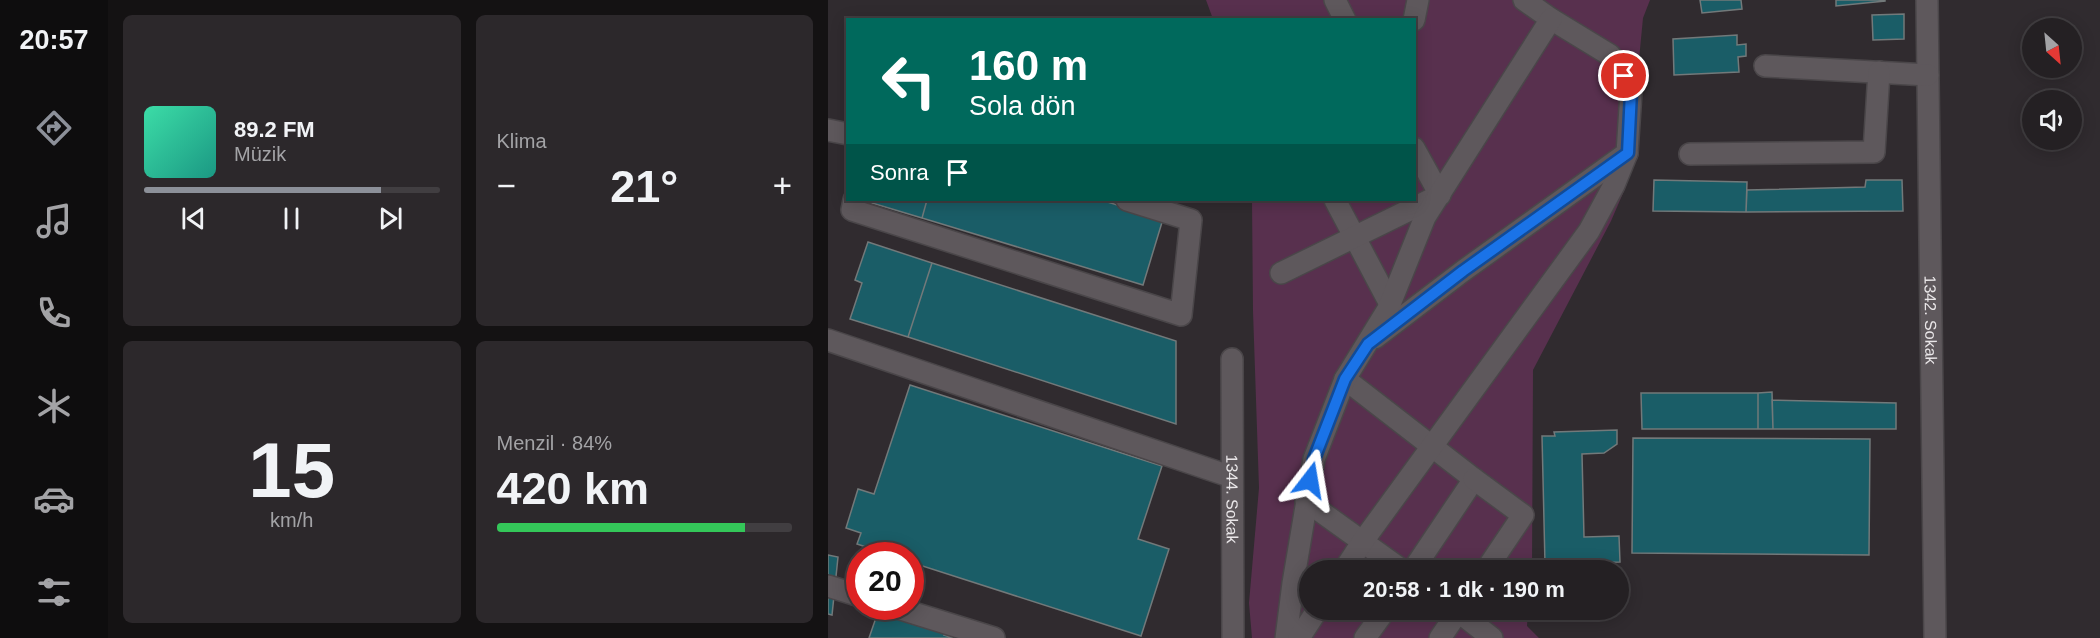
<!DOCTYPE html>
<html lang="tr">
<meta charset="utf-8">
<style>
:root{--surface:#242023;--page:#2c282b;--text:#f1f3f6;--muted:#a3a3a6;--line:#413e41;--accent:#8c9099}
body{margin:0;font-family:Arial,sans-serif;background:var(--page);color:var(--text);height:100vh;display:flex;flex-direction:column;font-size:22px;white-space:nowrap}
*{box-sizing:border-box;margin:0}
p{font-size:20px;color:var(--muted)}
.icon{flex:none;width:33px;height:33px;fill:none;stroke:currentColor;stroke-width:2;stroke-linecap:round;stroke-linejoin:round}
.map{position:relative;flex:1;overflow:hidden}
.drawer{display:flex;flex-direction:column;gap:15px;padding:15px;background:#141213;width:720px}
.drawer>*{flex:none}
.banner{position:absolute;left:18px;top:18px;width:570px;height:183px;border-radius:0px;box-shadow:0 3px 15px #0003,0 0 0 2px var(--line);background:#00695c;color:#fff;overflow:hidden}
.needle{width:39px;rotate:153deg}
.buttons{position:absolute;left:1194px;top:18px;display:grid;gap:12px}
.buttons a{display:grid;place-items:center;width:60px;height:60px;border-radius:50%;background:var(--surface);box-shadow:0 3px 15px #0003,0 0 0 2px var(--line);font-size:30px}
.speed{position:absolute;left:18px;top:542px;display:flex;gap:12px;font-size:30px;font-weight:700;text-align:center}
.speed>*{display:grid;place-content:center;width:78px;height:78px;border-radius:50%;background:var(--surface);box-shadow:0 3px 15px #0003,0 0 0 2px var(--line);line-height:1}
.speed .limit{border:9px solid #d22;background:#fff;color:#111}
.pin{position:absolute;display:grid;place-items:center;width:51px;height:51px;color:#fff;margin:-26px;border:3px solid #fff;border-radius:50%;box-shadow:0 2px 6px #0007}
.me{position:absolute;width:66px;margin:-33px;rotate:14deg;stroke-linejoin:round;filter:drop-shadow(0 0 4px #0008)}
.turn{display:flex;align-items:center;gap:21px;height:126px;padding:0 24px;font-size:27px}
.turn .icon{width:78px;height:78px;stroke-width:2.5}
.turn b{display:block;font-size:42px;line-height:51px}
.then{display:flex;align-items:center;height:57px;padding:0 24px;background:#0003;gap:12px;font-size:22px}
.big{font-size:45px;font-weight:600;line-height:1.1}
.drawer .tile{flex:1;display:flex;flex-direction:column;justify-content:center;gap:9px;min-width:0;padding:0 21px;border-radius:9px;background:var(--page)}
.drawer .dial{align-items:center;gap:0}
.dial b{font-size:78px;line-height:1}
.song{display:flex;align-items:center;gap:18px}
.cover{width:72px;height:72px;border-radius:9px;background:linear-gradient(135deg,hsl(160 70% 55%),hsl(170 70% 35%))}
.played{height:6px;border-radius:3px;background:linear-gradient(90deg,var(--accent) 80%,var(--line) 80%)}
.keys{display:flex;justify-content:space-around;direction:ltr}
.heat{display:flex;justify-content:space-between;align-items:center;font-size:33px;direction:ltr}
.charge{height:9px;border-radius:4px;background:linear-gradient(90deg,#34c759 84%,var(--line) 0)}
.drawer .tiles{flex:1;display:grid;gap:15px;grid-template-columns:repeat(2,1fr)}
.trip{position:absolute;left:471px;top:560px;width:330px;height:60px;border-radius:30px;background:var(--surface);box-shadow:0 3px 15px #0003,0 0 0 2px var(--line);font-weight:600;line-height:60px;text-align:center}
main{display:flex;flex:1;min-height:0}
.tab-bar{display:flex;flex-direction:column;width:108px;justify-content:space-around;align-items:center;background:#0e0d0e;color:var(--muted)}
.tab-bar .icon{width:42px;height:42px}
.tab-bar .current{color:var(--accent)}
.tab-bar b{font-size:27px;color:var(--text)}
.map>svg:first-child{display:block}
.green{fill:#58304e}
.building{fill:#1a5d67;stroke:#72797a;stroke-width:1.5}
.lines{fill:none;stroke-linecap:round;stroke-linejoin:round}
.minor-casing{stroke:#4a4649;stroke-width:24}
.minor{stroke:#5e585c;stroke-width:21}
.route-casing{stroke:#114b97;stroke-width:15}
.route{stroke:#1a73e8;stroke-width:10}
.labels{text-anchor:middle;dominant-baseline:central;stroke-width:6;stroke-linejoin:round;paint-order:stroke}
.street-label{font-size:16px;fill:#e9e6e8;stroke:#171516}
</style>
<main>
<nav class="tab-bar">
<b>20:57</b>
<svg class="icon current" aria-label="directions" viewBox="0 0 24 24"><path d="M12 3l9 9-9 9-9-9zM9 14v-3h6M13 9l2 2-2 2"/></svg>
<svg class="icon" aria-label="music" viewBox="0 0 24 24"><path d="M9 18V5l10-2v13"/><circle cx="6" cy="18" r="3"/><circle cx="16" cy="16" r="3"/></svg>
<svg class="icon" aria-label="phone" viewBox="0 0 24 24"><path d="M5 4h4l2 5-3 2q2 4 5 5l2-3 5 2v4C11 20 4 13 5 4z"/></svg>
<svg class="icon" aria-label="climate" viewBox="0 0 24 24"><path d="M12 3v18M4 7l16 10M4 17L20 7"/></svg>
<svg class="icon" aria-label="car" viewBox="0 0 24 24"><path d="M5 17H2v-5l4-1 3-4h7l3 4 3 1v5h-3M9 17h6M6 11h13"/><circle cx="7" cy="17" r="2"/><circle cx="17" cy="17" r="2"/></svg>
<svg class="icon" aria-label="filters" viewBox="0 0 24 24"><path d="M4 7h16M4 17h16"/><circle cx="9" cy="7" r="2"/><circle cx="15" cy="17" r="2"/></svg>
</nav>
<section class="drawer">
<div class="tiles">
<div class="tile">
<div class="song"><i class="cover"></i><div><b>89.2 FM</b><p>Müzik</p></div></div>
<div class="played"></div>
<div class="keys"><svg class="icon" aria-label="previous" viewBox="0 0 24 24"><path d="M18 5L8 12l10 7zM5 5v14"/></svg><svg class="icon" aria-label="pause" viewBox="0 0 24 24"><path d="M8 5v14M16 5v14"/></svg><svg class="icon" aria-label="next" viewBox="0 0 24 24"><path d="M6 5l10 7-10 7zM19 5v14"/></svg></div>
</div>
<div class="tile"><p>Klima</p>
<div class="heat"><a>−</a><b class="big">21°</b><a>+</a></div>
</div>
<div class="tile dial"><b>15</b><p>km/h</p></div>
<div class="tile"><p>Menzil · 84%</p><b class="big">420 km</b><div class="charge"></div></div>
</div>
</section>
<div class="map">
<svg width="1272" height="638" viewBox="0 0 1272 638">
<rect width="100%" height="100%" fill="#302b2f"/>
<!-- green -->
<path class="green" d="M 378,0 L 822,0 L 815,18 L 799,184 L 783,221 L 705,370 L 704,570 L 482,570 L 482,609 L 700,609 L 699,626 L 711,638 L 424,638 L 421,603 L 431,488 L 425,311 L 424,200 L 586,200 L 586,20 L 385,19 Z"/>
<!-- building -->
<path class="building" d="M 872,0 L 913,0 L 914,9 L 874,13 Z
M 1008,0 L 1057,0 L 1057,1 L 1008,6 Z
M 1076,14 L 1076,39 L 1045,40 L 1044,15 Z
M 909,35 L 909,45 L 918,44 L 918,56 L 910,57 L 911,72 L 846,75 L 845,39 Z
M 826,180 L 919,182 L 918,212 L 825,211 Z
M 1038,180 L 1074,180 L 1075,211 L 918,212 L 919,190 L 1037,187 Z
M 34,200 L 99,200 L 94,218 Z
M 99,200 L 273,200 L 335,219 L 315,285 L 94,218 Z
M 40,242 L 104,263 L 80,337 L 22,319 L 34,283 L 27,280 Z
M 104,263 L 348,341 L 348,424 L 80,337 Z
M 82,385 L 334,466 L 310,539 L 341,549 L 313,636 L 82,562 L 82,555 L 62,555 L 29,544 L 33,533 L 18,528 L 30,489 L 46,494 Z
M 944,392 L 945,429 L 930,429 L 930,393 Z
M 813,393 L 930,393 L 930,429 L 814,429 Z
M 944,400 L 1068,403 L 1068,429 L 945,429 Z
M 789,430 L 789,444 L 776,453 L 754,454 L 756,537 L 791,536 L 792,562 L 717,564 L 714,436 L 727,436 L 726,432 Z
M 805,438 L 1042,439 L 1041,555 L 804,553 Z
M 0,555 L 10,557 L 4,615 L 0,614 Z
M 51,609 L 118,631 L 116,635 L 125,638 L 41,638 Z"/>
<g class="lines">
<defs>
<g id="minor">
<path d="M 507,0 L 517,20"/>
<path id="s1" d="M 1099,0 L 1107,638"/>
<path d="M 586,20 L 590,0"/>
<path d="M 937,66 L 1100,75"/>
<path d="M 0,130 L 20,134"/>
<path d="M 862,154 L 1046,152 L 1051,72"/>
<path d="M 26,200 L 24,210 L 353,315 L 363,220 L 299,200"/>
<path d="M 507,200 L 562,304"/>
<path d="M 453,273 L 612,195 L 586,148"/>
<path d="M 547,338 L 635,271 L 799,153 L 803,92 L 796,76 L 782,55 L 723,19 L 696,0"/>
<path d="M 0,340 L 404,477"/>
<path id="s2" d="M 404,359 L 405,638"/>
<path d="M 517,379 L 646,479 L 585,570"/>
<path d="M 646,479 L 695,515 L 658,570"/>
<path d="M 478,501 L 574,570"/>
<path d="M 516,570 L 535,541 L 761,231 L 786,185 L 799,153"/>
<path d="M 0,586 L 32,596"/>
<path d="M 63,606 L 166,638"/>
<path d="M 627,609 L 664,638"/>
<path d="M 458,638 L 465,583 L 486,459 L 517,379 L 560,309 L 597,217 L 723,19"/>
<path d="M 471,638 L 490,609"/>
<path d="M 537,638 L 558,609"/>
<path d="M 612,638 L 632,609"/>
</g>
</defs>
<!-- minor casing -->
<use href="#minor" class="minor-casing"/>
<!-- minor -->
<use href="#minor" class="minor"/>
</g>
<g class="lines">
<defs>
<path id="route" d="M 482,480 L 486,459 L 517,379 L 540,344 L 635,271 L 800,153 L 803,92 L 796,76"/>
</defs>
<!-- route casing -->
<use href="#route" class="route-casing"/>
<!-- route -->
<use href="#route" class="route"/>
</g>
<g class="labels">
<!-- street labels -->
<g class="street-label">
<text stroke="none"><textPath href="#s1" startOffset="320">1342. Sokak</textPath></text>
<text stroke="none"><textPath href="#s2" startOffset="140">1344. Sokak</textPath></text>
</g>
</g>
</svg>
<div class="buttons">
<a><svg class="needle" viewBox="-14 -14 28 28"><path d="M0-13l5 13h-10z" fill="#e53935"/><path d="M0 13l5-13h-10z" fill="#a3a3a6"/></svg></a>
<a><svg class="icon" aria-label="sound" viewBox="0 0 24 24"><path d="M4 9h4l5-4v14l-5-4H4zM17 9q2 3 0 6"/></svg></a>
</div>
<div class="speed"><div class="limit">20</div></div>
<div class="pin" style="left:796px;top:76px;background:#d93025"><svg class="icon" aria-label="arrive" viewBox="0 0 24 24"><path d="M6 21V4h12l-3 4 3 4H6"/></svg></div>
<svg class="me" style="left:482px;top:480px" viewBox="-20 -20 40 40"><path d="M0-17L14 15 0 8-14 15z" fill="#1a73e8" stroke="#fff" stroke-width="4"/></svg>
<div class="trip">20:58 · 1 dk · 190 m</div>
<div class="banner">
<div class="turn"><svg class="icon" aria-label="left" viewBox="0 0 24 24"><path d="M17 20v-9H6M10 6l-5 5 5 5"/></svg><div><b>160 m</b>Sola dön</div></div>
<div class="then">Sonra<svg class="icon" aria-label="arrive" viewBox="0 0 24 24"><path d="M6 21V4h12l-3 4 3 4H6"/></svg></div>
</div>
</div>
</main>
